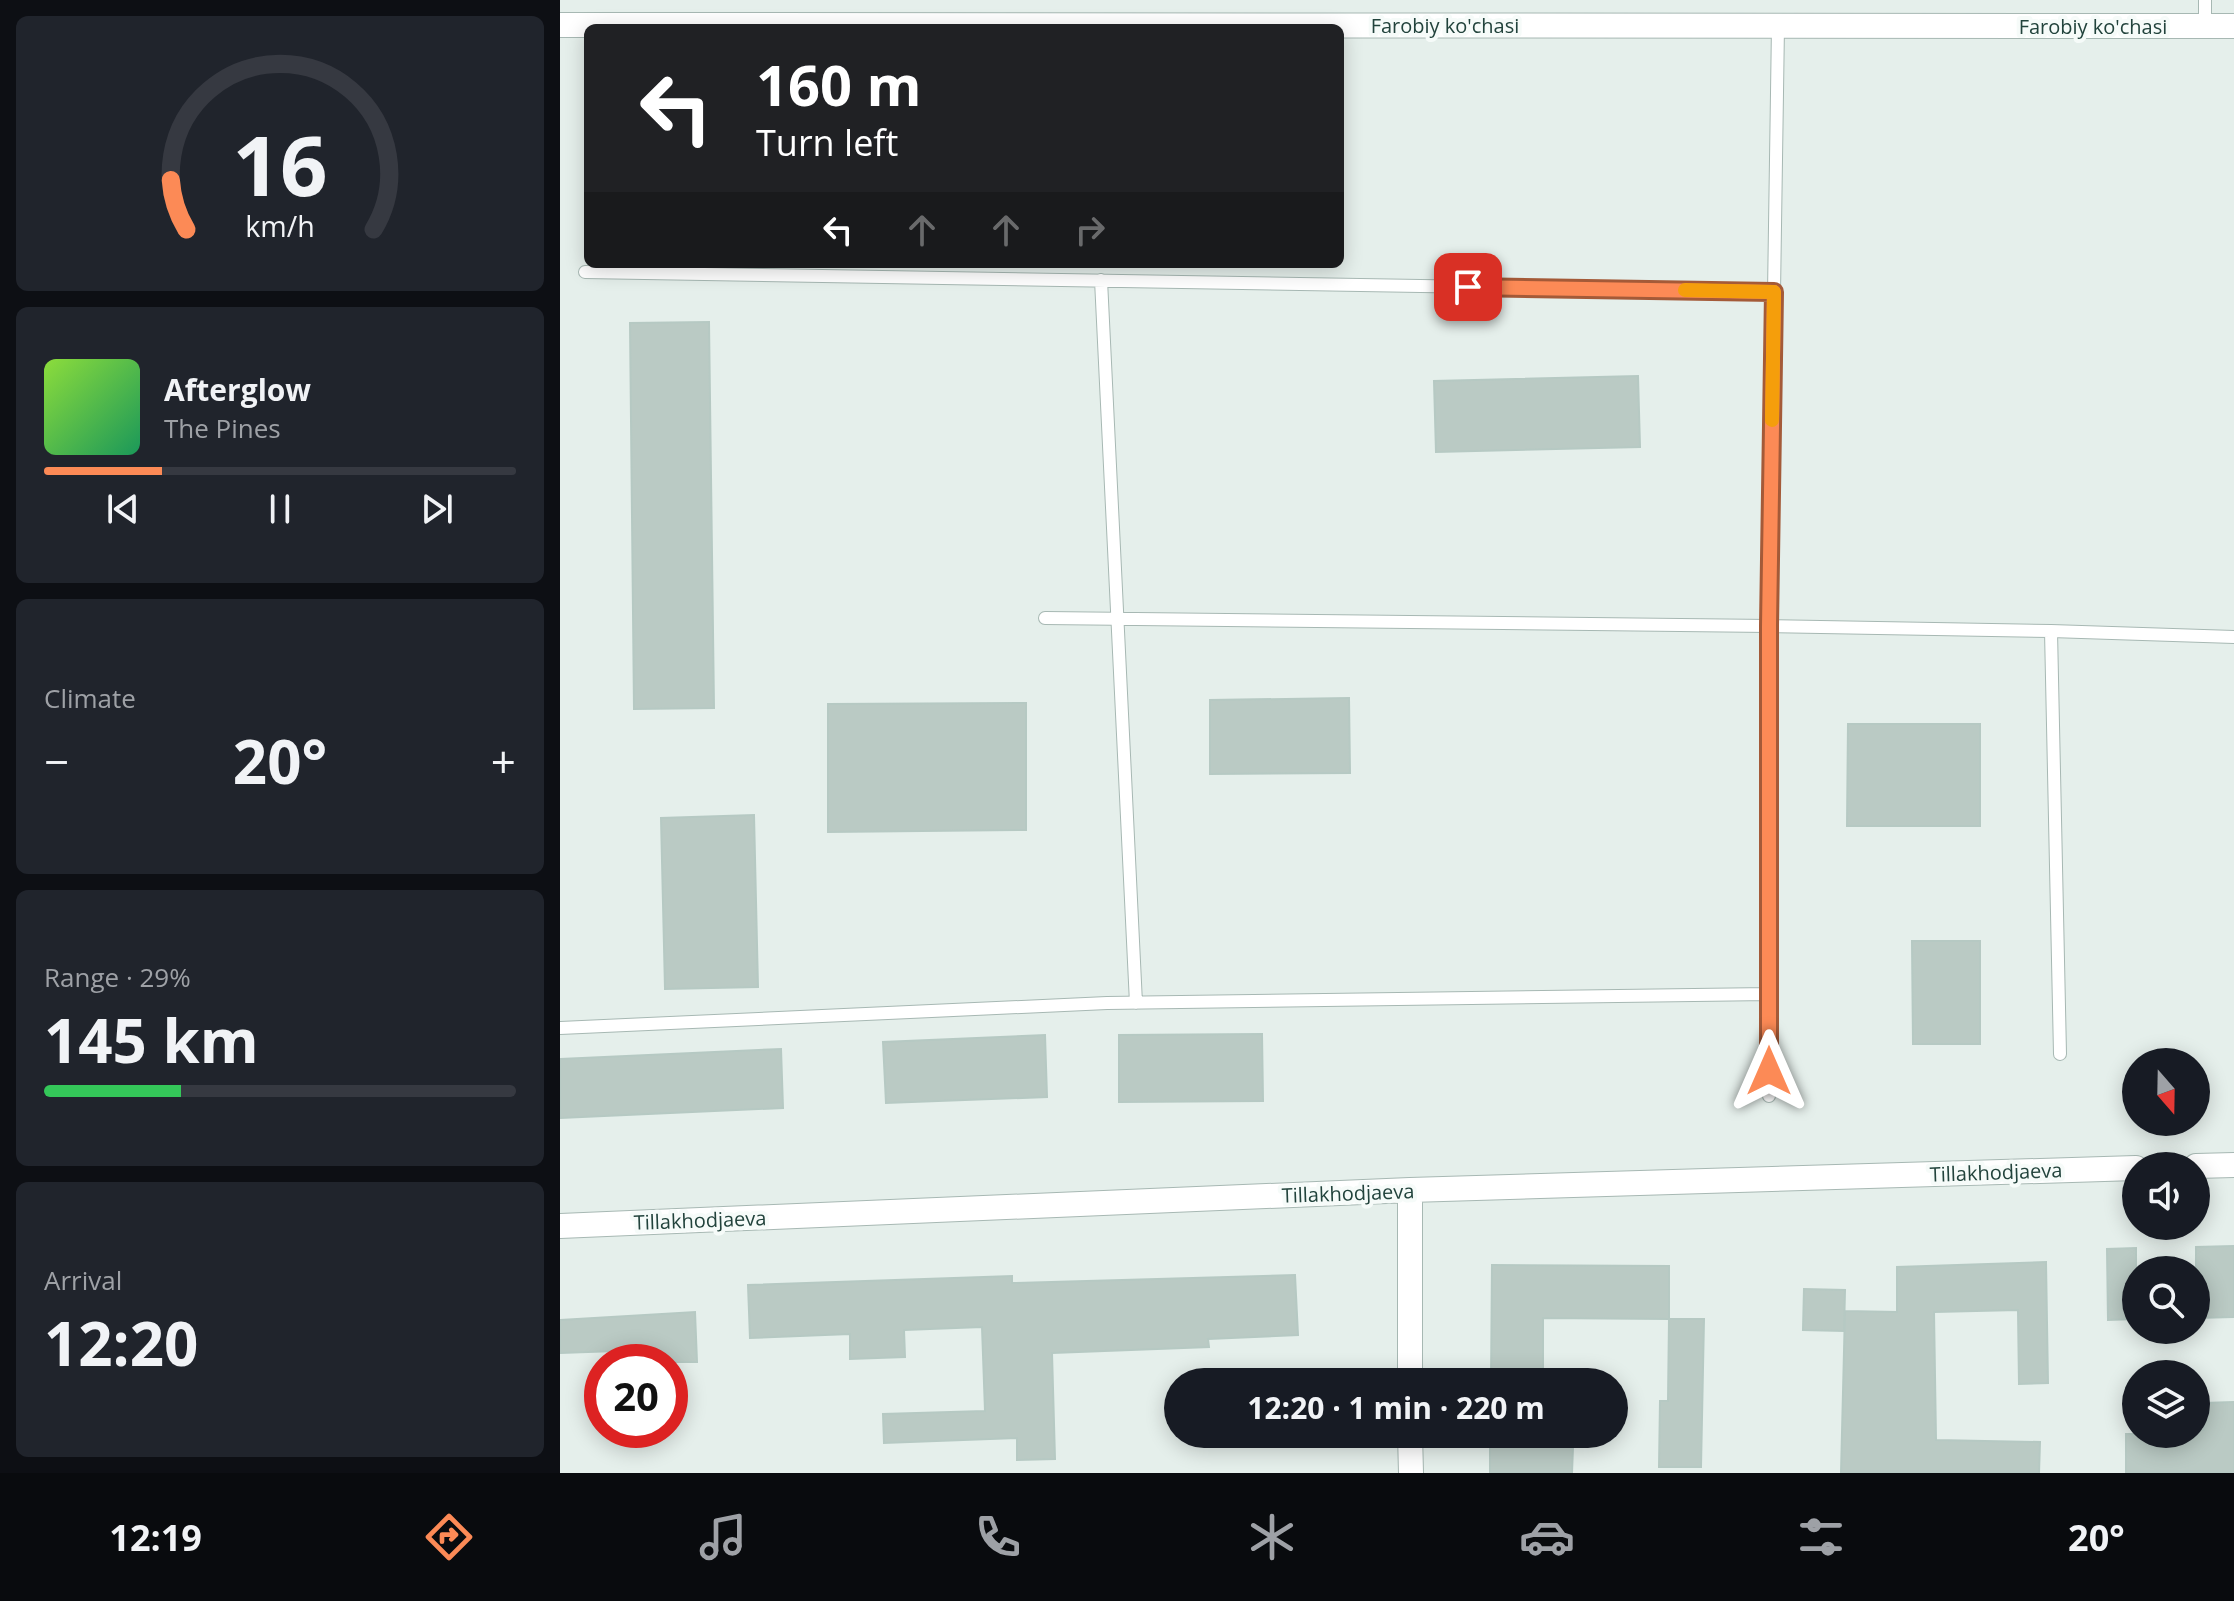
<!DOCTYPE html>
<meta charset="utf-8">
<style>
:root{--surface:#171b24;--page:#20242c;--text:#f1f3f6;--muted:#9ea1a6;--line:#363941;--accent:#fc8a56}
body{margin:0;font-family:"Open Sans",sans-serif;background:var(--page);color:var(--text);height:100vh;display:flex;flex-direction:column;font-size:30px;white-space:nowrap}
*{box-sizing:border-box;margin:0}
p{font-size:26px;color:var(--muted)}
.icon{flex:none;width:44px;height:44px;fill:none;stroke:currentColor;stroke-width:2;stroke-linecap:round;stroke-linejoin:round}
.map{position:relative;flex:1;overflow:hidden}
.sheet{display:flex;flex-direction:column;gap:16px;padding:16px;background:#0d0f14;width:560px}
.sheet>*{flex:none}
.banner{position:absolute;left:24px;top:24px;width:760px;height:244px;border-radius:12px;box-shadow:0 4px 20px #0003;background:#202124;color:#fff;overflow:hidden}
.needle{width:52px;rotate:160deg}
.fabs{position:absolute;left:1562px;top:1048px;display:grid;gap:16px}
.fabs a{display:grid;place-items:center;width:88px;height:88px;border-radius:50%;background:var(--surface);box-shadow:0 4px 20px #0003;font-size:40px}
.speed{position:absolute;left:24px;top:1344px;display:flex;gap:16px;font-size:40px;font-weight:700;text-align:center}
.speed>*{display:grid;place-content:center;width:104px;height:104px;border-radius:50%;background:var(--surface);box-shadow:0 4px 20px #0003;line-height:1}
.speed .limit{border:12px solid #d22;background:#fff;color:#111}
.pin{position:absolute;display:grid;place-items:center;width:68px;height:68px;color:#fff;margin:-34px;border-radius:16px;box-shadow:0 4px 12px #0006}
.me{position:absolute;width:88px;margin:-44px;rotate:0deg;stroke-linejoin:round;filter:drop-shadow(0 0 6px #0008)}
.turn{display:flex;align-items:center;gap:28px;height:168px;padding:0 40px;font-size:36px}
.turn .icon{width:104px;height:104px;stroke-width:2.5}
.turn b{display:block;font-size:56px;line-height:68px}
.lanes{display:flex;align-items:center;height:76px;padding:0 40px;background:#0003;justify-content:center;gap:40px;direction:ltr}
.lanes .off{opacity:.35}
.big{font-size:60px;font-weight:700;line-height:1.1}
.sheet .card{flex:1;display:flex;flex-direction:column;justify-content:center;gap:12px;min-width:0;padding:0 28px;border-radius:12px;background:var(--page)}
.sheet .dial{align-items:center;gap:0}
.dial svg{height:208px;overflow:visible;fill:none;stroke:var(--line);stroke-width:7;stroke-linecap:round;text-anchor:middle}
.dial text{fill:var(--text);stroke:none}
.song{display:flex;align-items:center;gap:24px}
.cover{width:96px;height:96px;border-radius:12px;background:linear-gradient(135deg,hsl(90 70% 55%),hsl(150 70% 35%))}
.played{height:8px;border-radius:4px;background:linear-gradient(90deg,var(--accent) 25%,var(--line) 25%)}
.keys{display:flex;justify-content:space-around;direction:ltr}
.heat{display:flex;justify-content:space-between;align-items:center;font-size:44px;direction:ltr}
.charge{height:12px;border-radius:6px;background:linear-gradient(90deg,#34c759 29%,var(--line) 0)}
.trip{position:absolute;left:604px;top:1368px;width:464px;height:80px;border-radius:40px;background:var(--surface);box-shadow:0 4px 20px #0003;font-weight:700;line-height:80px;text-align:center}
.menu{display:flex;height:128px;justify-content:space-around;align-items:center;background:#090b0e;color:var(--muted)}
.menu .icon{width:56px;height:56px}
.menu .current{color:var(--accent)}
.menu b{font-size:36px;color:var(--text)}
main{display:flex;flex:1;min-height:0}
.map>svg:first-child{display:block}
.building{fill:#bacac4;stroke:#b6c9c3;stroke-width:2}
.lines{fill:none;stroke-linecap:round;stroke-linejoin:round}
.service-casing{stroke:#a7b8b3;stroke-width:14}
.minor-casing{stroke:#a7b8b3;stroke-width:26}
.service{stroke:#fff;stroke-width:12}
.minor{stroke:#fff;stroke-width:24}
.route-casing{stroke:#a45a38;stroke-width:20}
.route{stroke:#fc8a56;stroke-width:14}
.slow{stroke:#f59e0b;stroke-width:14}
.labels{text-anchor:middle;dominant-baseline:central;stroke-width:8;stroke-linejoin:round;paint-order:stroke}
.street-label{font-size:20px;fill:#22433c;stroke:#f6fbf9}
</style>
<main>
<section class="sheet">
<div class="card dial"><svg viewBox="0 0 100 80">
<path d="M14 69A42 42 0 1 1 86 69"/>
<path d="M14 69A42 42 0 0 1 8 50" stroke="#fc8a56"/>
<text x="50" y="56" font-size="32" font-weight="700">16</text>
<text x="50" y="72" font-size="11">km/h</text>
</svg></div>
<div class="card">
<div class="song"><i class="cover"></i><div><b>Afterglow</b><p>The Pines</p></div></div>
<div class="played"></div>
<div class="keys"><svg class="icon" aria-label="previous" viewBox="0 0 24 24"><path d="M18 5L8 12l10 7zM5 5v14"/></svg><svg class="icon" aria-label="pause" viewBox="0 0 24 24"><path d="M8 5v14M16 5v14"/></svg><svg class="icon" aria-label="next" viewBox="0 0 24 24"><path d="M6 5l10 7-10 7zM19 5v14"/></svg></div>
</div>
<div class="card"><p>Climate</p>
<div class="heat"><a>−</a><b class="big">20°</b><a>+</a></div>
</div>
<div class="card"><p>Range · 29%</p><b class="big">145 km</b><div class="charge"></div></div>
<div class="card"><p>Arrival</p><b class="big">12:20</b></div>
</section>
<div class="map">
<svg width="1674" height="1473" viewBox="0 0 1674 1473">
<rect width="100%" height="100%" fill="#e5efeb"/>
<!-- building -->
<path class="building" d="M 149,322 L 154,708 L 74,709 L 70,323 Z
M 1078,376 L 1080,447 L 876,452 L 874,381 Z
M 789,698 L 790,773 L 650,774 L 650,700 Z
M 466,703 L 466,830 L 268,832 L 268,704 Z
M 1288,724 L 1420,724 L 1420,826 L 1287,826 Z
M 194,815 L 198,987 L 105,989 L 101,818 Z
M 1352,941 L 1420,941 L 1420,1044 L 1353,1044 Z
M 702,1034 L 703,1101 L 559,1102 L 559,1035 Z
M 485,1035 L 487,1097 L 326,1103 L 323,1042 Z
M 221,1049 L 223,1108 L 0,1118 L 0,1059 Z
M 1674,1246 L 1674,1317 L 1636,1318 L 1636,1247 Z
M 1576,1248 L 1576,1319 L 1548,1320 L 1547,1249 Z
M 1486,1262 L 1488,1383 L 1459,1384 L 1458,1310 L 1374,1312 L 1376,1440 L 1480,1442 L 1479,1473 L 1281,1473 L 1285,1311 L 1337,1312 L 1337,1267 Z
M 932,1265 L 1109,1266 L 1109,1319 L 983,1318 L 983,1382 L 931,1382 Z
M 735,1275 L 738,1335 L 648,1339 L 649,1347 L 492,1353 L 495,1459 L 457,1460 L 457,1438 L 324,1443 L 323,1414 L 425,1411 L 422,1327 L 344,1330 L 345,1357 L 290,1359 L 290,1334 L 190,1338 L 188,1285 L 452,1276 L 452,1283 Z
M 1244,1289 L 1285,1290 L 1284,1331 L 1243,1330 Z
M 135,1312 L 137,1362 L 56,1362 L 56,1351 L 0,1353 L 0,1320 Z
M 1109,1319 L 1144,1319 L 1141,1467 L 1099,1467 L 1100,1401 L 1108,1401 Z
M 1674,1402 L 1674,1473 L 1566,1473 L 1566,1434 L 1636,1434 L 1636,1430 L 1644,1430 L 1644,1403 Z
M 930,1434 L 982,1434 L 982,1447 L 1013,1447 L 1012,1473 L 930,1473 Z"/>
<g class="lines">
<defs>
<path id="service" d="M 1645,0 L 1645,26
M 25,272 L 1214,292
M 541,280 L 576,1003
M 485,618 L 1209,626 L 1491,631 L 1674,637
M 1491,631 L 1500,1054
M 0,1028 L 547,1003 L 1209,994
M 1209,1096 L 1209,626 L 1218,26"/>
<path id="minor" d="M 0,25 L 1674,26
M 1636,1166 L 1674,1165
M 850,1190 L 850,1382
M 0,1226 L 850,1190 L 1576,1168
M 850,1434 L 851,1473"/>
</defs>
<!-- service casing -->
<use href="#service" class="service-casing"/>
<!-- minor casing -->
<use href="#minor" class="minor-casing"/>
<!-- service -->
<use href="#service" class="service"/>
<!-- minor -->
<use href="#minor" class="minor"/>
</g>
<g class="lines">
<defs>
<path id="route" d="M 908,287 L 1214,292 L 1209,626 L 1209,1071"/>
</defs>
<!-- route casing -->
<use href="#route" class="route-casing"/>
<!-- route -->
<use href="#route" class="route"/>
<!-- slow -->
<path class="slow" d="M 1125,290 L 1214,292 L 1212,420"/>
</g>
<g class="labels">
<!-- street labels -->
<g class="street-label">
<text x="885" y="25">Farobiy ko'chasi</text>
<text x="1533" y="26">Farobiy ko'chasi</text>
<text transform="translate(1436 1172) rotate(-2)">Tillakhodjaeva</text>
<text transform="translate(788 1193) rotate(-2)">Tillakhodjaeva</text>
<text transform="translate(140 1220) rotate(-2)">Tillakhodjaeva</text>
</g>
</g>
</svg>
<div class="fabs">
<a><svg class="needle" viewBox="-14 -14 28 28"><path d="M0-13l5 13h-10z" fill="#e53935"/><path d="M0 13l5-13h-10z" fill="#9ea1a6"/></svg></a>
<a><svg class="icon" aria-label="sound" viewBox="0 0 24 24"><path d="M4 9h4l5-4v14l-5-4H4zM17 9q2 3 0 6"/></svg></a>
<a><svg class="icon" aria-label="search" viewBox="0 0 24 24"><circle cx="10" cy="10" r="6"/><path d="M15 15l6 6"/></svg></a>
<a><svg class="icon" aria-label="layers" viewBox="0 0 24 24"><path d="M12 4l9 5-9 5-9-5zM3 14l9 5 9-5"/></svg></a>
</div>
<div class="speed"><div class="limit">20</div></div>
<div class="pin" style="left:908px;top:287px;background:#d93025"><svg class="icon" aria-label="arrive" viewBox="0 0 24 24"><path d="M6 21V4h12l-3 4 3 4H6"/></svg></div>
<svg class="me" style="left:1209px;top:1071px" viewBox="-20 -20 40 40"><path d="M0-17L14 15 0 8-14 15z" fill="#fc8a56" stroke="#fff" stroke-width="4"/></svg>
<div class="trip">12:20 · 1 min · 220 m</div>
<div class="banner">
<div class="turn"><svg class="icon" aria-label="left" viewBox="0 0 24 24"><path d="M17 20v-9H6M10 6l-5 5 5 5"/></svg><div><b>160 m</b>Turn left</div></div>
<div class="lanes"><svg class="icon" aria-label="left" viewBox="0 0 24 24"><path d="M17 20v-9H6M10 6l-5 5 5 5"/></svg><svg class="icon off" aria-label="ahead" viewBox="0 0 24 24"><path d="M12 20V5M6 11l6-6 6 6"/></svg><svg class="icon off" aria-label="ahead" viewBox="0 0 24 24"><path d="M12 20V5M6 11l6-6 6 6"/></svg><svg class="icon off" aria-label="right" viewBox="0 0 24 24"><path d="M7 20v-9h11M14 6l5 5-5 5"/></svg></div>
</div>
</div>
</main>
<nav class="menu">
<b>12:19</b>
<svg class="icon current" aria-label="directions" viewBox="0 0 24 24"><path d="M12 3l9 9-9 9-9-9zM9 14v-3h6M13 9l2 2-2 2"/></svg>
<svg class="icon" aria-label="music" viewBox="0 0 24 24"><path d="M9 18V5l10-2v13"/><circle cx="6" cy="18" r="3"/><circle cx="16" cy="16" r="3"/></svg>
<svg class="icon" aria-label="phone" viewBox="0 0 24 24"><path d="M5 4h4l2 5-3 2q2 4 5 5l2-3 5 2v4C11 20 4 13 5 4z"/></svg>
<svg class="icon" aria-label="climate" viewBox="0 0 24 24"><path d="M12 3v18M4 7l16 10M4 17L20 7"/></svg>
<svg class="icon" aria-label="car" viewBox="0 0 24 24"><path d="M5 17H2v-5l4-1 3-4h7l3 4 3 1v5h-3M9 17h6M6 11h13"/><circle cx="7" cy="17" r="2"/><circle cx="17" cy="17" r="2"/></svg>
<svg class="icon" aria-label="filters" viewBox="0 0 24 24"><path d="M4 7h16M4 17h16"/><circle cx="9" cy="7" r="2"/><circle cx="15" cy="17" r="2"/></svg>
<b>20°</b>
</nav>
